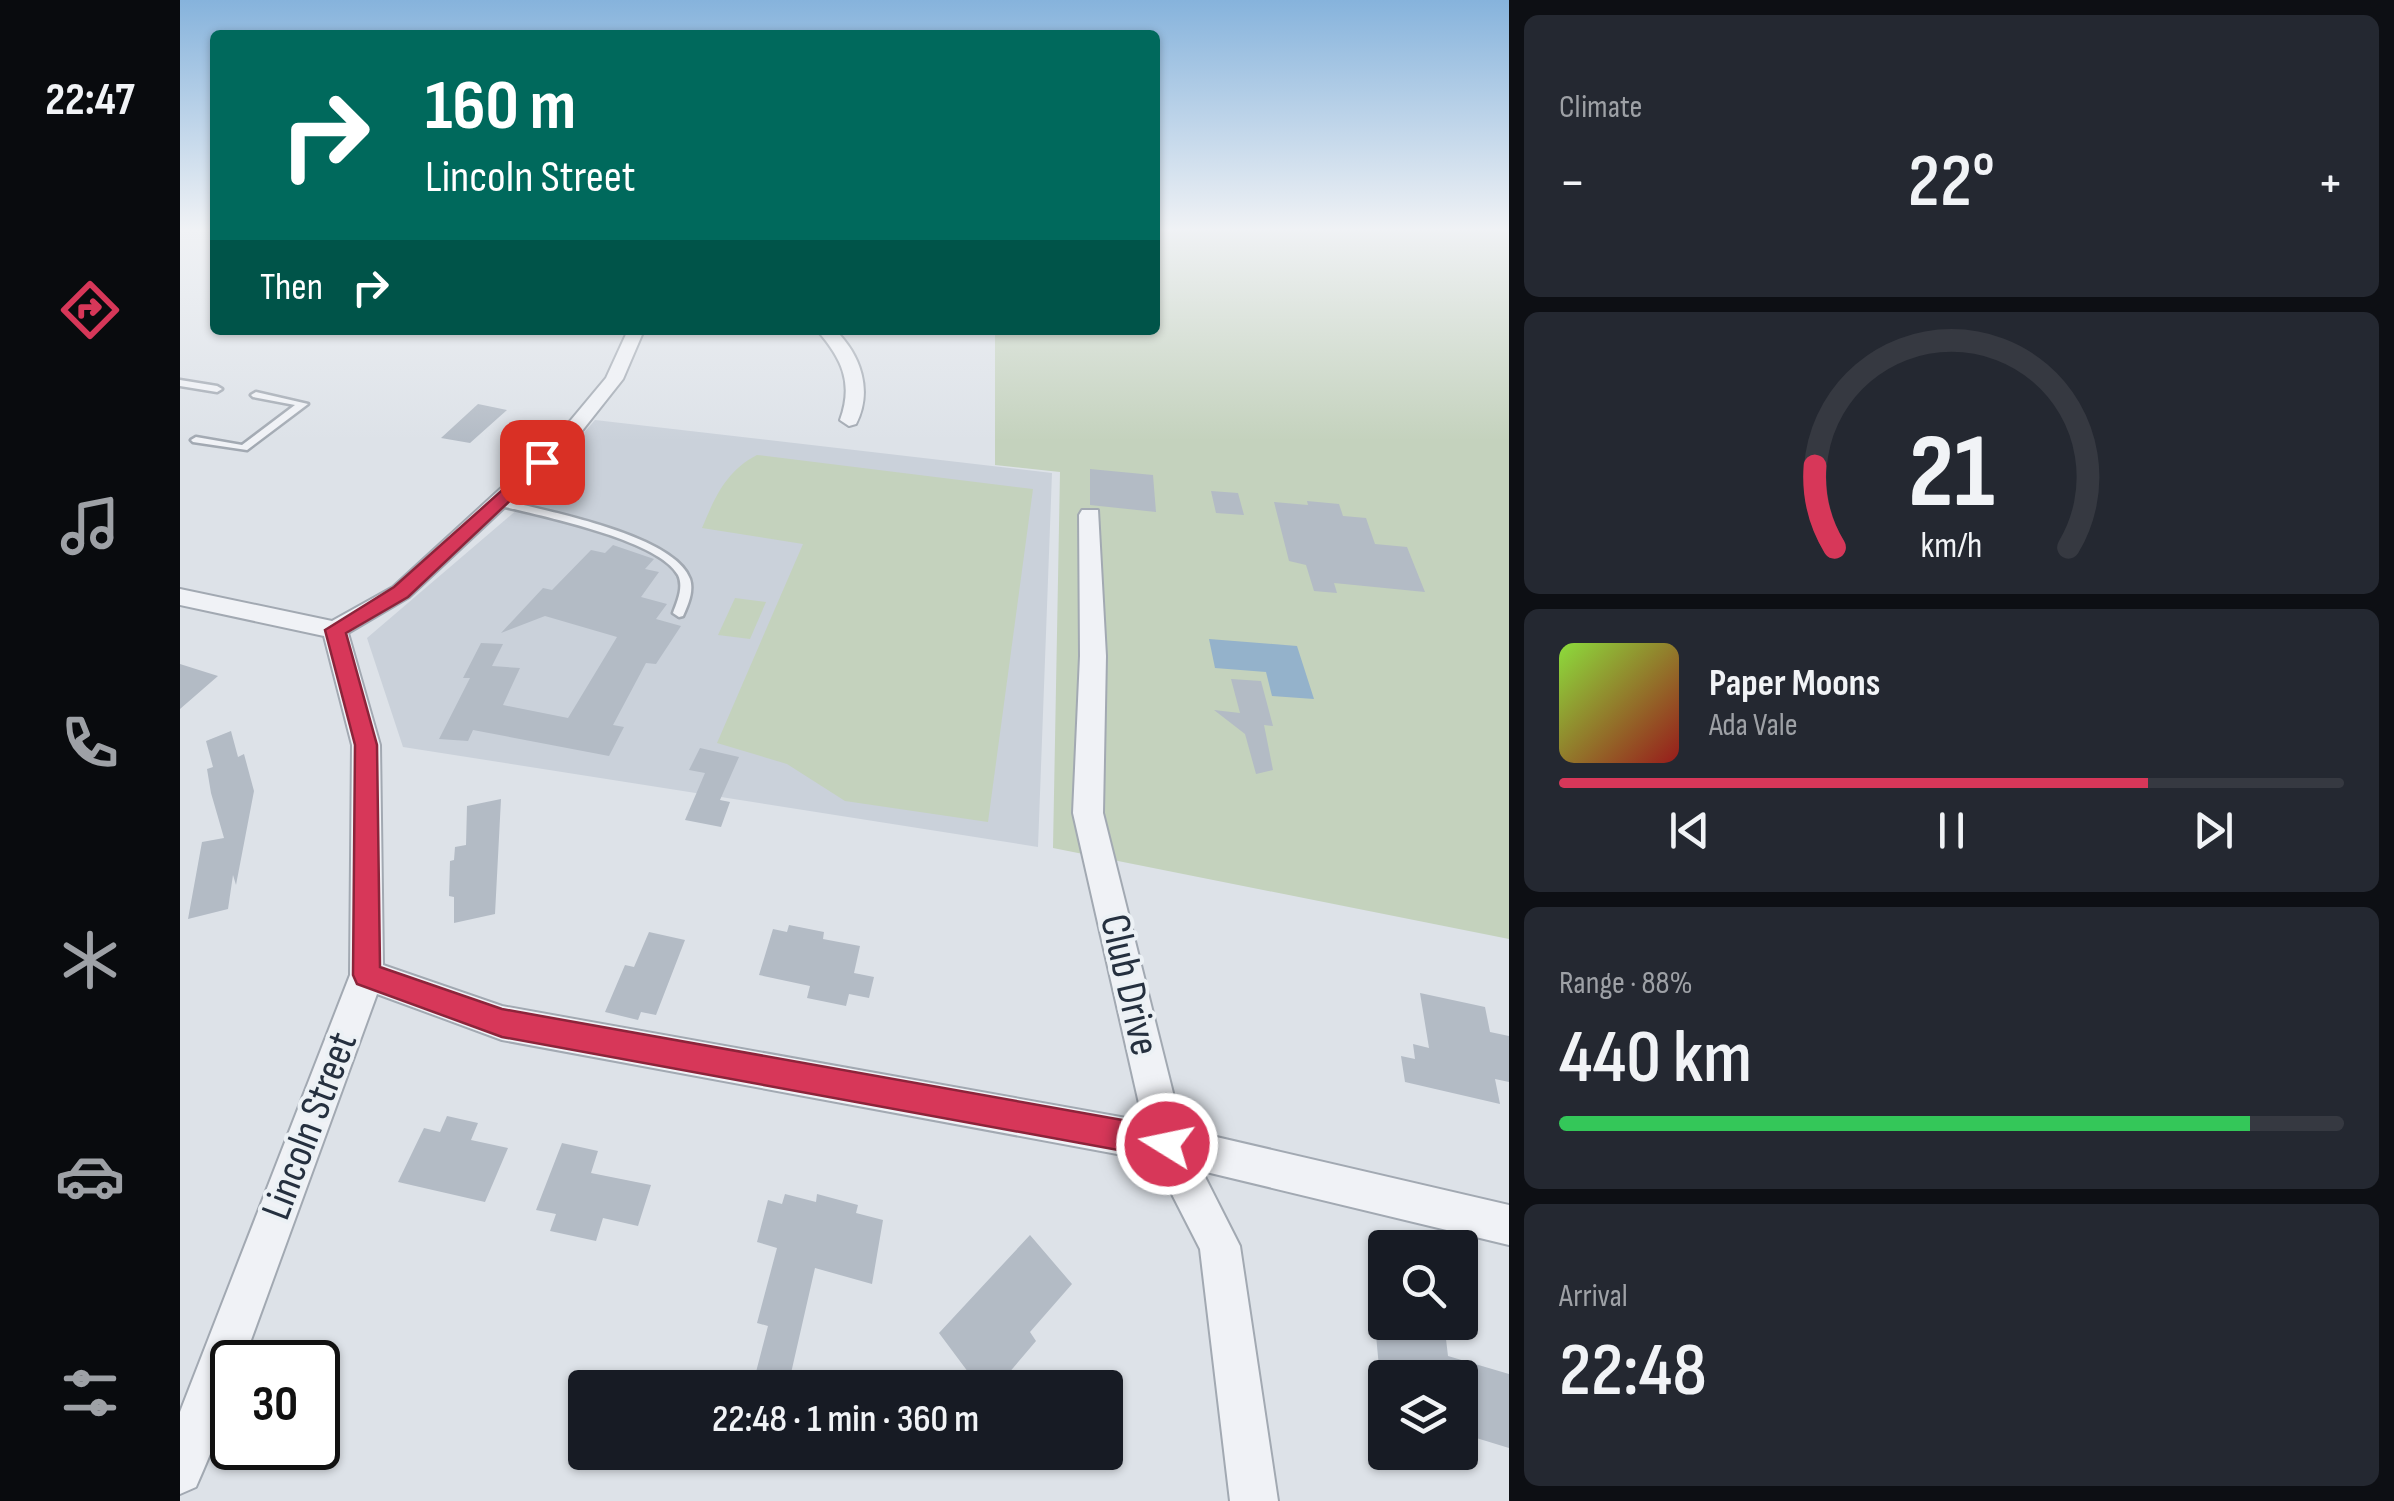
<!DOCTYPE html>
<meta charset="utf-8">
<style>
:root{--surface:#171b24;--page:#242831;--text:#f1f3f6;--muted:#9ea1a6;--line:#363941;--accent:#d73759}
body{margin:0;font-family:"Sofia Sans Condensed",sans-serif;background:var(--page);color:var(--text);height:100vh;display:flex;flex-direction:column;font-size:38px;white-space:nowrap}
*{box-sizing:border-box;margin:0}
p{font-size:32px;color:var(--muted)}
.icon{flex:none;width:55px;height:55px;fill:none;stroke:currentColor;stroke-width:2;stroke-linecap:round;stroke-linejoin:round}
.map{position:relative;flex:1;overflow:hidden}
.details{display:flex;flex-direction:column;gap:15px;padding:15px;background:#0d0f14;width:885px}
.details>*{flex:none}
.hud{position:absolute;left:30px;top:30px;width:950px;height:305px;border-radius:10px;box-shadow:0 2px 8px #0004;background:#00695c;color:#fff;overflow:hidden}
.tools{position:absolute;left:1188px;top:1230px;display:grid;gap:20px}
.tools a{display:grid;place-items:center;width:110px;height:110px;border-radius:10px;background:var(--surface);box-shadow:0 2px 8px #0004;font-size:50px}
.speed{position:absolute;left:30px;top:1340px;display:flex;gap:20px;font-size:50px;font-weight:700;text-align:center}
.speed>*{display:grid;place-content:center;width:130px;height:130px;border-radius:50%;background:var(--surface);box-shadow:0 2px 8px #0004;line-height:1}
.speed .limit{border:5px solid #111;border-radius:15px;background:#fff;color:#111}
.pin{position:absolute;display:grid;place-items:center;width:85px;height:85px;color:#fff;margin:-42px;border-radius:20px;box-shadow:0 5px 15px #0006}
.me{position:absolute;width:110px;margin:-55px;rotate:280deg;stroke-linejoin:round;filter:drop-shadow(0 0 8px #0008)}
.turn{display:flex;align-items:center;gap:35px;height:210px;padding:0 50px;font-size:45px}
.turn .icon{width:130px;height:130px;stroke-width:2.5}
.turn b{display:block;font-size:70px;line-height:85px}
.then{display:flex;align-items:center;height:95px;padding:0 50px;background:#0003;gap:20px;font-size:38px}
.big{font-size:75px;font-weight:600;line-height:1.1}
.details .tile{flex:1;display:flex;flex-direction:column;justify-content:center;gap:15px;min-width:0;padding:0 35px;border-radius:15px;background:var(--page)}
.details .dial{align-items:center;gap:0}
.dial svg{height:260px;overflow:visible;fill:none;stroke:var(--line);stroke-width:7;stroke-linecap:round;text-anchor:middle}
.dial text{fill:var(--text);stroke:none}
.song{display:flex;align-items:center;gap:30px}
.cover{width:120px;height:120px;border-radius:15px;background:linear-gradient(135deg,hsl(90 70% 55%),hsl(0 70% 35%))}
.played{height:10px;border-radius:5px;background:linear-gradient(90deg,var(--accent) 75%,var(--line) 75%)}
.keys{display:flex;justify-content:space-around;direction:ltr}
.heat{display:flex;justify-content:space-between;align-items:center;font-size:55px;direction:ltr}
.charge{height:15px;border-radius:8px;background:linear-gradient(90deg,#34c759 88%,var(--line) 0)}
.trip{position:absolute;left:388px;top:1370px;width:555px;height:100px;border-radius:10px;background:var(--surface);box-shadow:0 2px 8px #0004;font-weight:600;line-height:100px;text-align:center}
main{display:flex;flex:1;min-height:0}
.dock{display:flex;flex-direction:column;width:180px;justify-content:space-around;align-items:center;background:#090b0e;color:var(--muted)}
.dock .icon{width:70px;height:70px}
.dock .on{color:var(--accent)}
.dock b{font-size:45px;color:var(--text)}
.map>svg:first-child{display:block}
.built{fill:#cad1da}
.green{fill:#c4d2bd}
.water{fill:#94b2cb}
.building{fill:#b3bbc5}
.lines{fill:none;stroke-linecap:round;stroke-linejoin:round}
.service-casing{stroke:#a2a9b2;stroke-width:5}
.minor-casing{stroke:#a2a9b2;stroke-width:4}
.service{fill:#f0f2f6;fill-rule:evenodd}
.minor{fill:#f0f2f6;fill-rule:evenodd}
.route{fill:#d73759;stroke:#8c243a;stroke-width:2.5}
.labels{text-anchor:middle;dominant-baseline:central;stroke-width:8;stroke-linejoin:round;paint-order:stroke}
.near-street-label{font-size:42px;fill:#25303f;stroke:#ecf1f5}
</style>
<main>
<nav class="dock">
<b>22:47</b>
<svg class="icon on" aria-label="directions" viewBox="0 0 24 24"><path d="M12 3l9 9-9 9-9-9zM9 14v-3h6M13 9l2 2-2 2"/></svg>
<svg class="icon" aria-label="music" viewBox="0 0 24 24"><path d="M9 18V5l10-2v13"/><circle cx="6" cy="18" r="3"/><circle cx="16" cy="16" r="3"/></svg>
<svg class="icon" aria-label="phone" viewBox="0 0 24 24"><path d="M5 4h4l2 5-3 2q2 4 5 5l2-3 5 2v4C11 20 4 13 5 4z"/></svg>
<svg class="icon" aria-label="climate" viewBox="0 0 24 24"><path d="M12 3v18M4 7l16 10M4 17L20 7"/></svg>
<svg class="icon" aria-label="car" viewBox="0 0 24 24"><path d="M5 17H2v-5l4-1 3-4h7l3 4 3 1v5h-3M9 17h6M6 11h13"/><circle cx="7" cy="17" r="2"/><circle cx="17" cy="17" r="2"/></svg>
<svg class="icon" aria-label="filters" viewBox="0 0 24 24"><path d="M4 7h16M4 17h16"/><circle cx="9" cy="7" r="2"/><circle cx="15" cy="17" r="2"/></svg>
</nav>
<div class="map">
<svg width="1329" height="1501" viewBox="0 0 1329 1501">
<rect width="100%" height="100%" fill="#dde2e8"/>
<!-- built -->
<path class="built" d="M 415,420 L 872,473 L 858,847 L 223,747 L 187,638 L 339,508 Z"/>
<!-- green -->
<path class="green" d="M 975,231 L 1329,231 L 1329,939 L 873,848 L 880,472 L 815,465 L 815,330 L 975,330 Z
M 577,455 L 853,489 L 808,822 L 665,801 L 607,764 L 537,743 L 623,544 L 522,528 C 535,497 546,471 577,455 Z
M 555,598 L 586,602 L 570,639 L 538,635 Z"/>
<!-- water -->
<path class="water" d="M 1029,639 L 1117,646 L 1134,699 L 1092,696 L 1086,672 L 1035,668 Z"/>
<!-- building -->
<path class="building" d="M 298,404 L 327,410 L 290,443 L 261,438 Z
M 910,469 L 973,475 L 976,512 L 910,505 Z
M 1031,491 L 1058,493 L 1064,515 L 1036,513 Z
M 1127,501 L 1159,504 L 1163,516 L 1186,518 L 1195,544 L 1227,547 L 1245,592 L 1154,583 L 1157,593 L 1134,591 L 1126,565 L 1109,561 L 1094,502 L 1128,505 Z
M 433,545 L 474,559 L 465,569 L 479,572 L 461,597 L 487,604 L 476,619 L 501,626 L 476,664 L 466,663 L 433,725 L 444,727 L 429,756 L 293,730 L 288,741 L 259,739 L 290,678 L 283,678 L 301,643 L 323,644 L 312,666 L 340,668 L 323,705 L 388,718 L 437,637 L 365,616 L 321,633 L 363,588 L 372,590 L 411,550 L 425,553 Z
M 0,664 L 38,676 L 0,709 Z
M 1051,679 L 1081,681 L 1093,726 L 1084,725 L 1093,770 L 1076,774 L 1065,734 L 1034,710 L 1060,713 Z
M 51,731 L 58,757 L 64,754 L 74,791 L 56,885 L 53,875 L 48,909 L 8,919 L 22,842 L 44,838 L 31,793 L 27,769 L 33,767 L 26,741 Z
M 520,748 L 559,757 L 540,800 L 550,802 L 541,827 L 505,820 L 525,773 L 509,770 Z
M 321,799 L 315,914 L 274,923 L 274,897 L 269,896 L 270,861 L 274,860 L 275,847 L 286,845 L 287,806 Z
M 609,925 L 644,932 L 643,939 L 680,946 L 674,973 L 694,977 L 689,998 L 669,994 L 666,1006 L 627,998 L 630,986 L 579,975 L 593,929 L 607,932 Z
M 469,932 L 505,940 L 476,1015 L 461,1012 L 458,1020 L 425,1012 L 445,965 L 454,967 Z
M 1240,993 L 1305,1007 L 1310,1032 L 1329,1036 L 1329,1082 L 1315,1079 L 1320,1104 L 1225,1082 L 1221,1056 L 1235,1059 L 1233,1044 L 1249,1048 Z
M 267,1116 L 298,1123 L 291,1140 L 328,1148 L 305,1202 L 218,1182 L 244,1128 L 260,1132 Z
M 382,1143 L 418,1151 L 411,1173 L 471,1185 L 458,1226 L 423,1218 L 416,1241 L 370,1231 L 376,1214 L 356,1210 Z
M 605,1194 L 636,1202 L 637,1194 L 678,1205 L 676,1213 L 703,1220 L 692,1284 L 635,1268 L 609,1382 L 576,1372 L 588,1326 L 577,1323 L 597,1248 L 577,1242 L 588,1200 L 602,1204 Z
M 850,1235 L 892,1284 L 850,1332 L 856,1341 L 816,1388 L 800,1388 L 759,1333 Z
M 1214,1323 L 1266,1339 L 1268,1356 L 1329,1374 L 1329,1448 L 1280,1433 L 1280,1378 L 1200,1378 L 1196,1335 L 1216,1340 Z"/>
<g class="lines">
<defs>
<path id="service" d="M 0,380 L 37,386 L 42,389 L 37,392 L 0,386 Z
M 76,392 L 128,404 L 67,450 L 13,442 L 11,440 L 16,437 L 62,445 L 115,405 L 73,397 L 71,395 Z
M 321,500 C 363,510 495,535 510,579 C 514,591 508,605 503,616 L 499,617 L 493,613 C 497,602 504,587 498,575 C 478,539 357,515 317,505 L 316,503 Z"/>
<path id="minor" d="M 448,330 L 464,330 L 443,379 L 390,446 L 229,597 L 168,633 L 200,745 L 203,965 L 322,1006 L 963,1121 L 893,813 L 900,656 L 899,515 L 902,510 L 918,510 L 926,656 L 923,813 L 1002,1129 L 1329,1205 L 1329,1245 L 1022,1171 L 1060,1246 L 1098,1501 L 1050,1501 L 1020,1249 L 975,1161 L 322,1040 L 197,994 L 63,1362 L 52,1362 C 52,1406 33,1448 16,1487 L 0,1494 L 0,1412 L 170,975 L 172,745 L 144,636 L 0,605 L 0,589 L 152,621 L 213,587 L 376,438 L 426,378 Z
M 637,330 L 655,330 C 681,355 693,391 676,424 L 669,426 L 660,420 C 674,382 661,358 637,330 Z"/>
</defs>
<!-- service casing -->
<use href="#service" class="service-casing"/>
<!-- minor casing -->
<use href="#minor" class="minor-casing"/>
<!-- service -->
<use href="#service" class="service"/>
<!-- minor -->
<use href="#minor" class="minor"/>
</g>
<!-- sky -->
<linearGradient id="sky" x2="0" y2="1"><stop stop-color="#86b3dc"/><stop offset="0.52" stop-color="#f0f2f5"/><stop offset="1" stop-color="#f0f2f5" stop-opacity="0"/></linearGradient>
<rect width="1329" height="441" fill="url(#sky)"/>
<!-- route -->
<path class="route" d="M 357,459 L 371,462 L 228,597 L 166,633 L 197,745 L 200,967 L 322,1009 L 987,1128 L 998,1133 L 1003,1144 L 998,1155 L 987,1159 L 322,1037 L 177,984 L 173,975 L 175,745 L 145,630 L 214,587 Z"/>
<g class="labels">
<!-- near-street labels -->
<g class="near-street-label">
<text transform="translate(949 985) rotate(77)">Club Drive</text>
<text transform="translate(130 1126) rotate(-69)">Lincoln Street</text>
</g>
</g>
</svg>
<div class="tools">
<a><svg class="icon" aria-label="search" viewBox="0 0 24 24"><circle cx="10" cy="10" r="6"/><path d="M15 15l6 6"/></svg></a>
<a><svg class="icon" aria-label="layers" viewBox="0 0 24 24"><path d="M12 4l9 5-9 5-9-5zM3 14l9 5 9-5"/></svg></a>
</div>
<div class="speed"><div class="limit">30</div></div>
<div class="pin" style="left:362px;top:462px;background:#d93025"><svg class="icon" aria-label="arrive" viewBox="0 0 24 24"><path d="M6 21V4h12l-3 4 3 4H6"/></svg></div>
<svg class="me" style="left:987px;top:1144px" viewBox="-20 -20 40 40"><circle r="17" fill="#d73759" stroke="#fff" stroke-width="3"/><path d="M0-11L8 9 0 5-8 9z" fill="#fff"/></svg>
<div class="trip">22:48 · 1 min · 360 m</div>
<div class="hud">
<div class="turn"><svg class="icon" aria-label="right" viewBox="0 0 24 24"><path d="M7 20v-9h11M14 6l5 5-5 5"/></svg><div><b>160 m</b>Lincoln Street</div></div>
<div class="then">Then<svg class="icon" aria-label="right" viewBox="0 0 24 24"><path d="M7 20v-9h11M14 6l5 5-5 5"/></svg></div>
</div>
</div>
<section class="details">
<div class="tile"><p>Climate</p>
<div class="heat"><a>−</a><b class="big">22°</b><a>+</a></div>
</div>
<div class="tile dial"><svg viewBox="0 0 100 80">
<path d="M14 69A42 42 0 1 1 86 69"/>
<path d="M14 69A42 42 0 0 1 8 44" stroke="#d73759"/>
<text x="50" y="56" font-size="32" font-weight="700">21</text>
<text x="50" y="72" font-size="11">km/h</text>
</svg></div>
<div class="tile">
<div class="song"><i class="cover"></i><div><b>Paper Moons</b><p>Ada Vale</p></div></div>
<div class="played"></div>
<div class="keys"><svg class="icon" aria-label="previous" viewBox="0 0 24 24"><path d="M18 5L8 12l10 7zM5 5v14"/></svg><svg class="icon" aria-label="pause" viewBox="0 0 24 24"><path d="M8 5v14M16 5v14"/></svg><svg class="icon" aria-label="next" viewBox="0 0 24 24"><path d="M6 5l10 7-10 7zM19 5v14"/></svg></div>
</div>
<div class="tile"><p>Range · 88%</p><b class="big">440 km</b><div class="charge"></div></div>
<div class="tile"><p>Arrival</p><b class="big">22:48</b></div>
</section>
</main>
